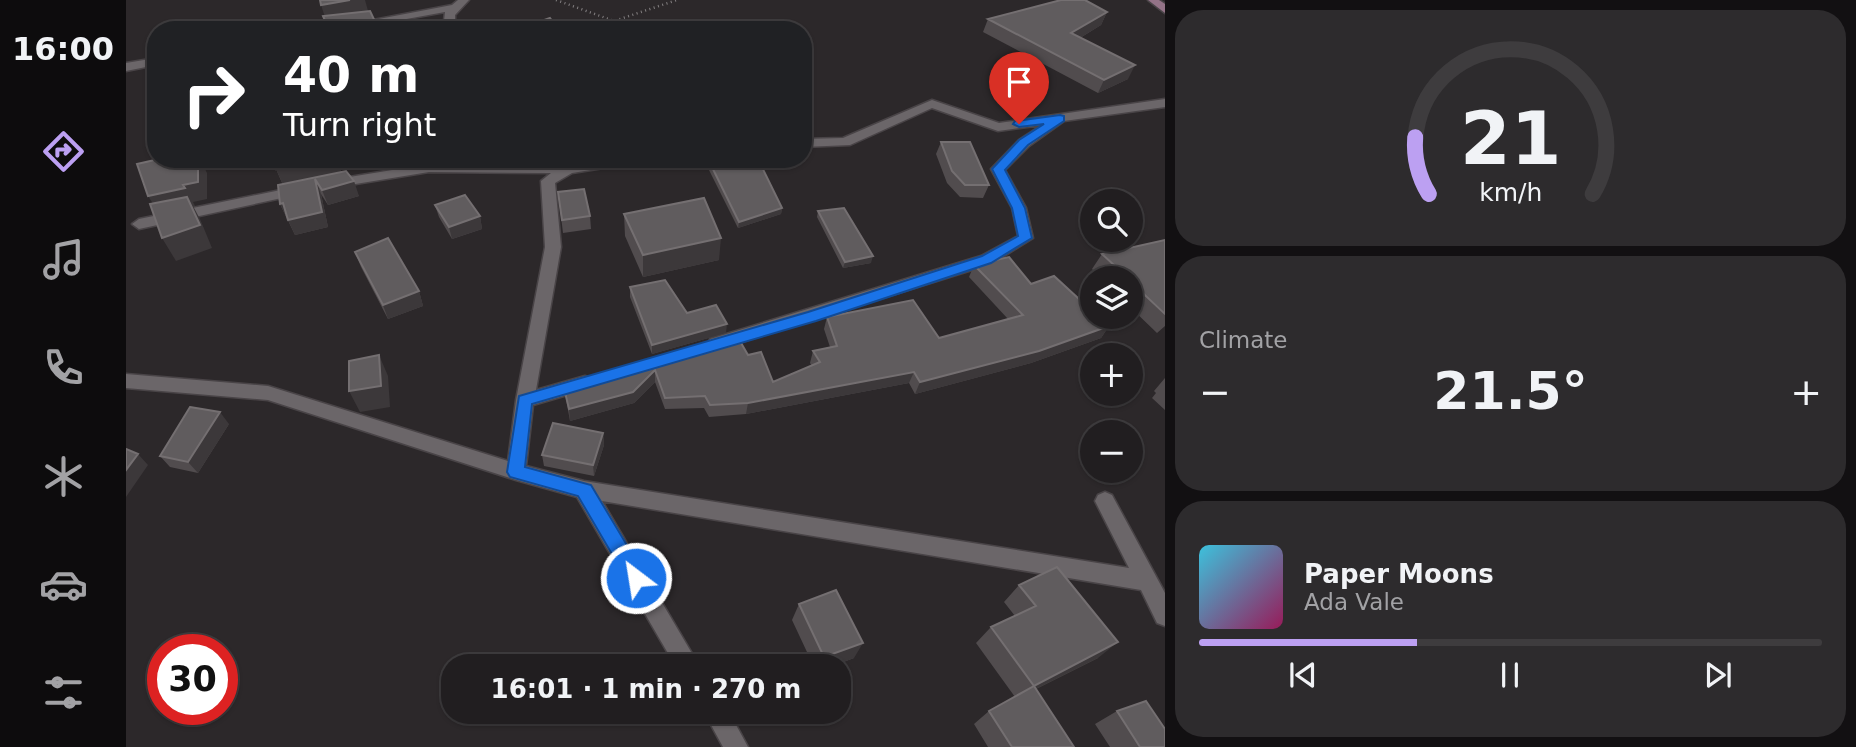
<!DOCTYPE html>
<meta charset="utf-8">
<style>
:root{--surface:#211e20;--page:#2d2b2d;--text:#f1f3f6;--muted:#a2a2a5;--line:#3e3c3e;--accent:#bca0f2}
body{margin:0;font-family:"DejaVu Sans",sans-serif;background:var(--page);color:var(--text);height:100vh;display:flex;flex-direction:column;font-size:26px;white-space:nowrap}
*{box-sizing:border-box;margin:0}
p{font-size:23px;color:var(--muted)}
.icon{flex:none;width:38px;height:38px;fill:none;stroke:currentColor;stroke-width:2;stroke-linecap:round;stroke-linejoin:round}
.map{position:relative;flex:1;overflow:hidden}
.details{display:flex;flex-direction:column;gap:10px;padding:10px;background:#121012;width:691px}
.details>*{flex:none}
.hud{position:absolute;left:21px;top:21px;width:665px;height:147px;border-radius:28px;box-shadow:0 2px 5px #0004,0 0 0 2px var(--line);background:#202124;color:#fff;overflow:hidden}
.tools{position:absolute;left:954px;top:189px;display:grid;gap:14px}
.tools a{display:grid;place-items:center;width:63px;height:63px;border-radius:50%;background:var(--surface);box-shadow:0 2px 5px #0004,0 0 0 2px var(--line);font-size:35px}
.speed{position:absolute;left:21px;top:634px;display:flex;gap:14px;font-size:35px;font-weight:700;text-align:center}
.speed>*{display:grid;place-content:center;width:91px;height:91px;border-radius:50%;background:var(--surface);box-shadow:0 2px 5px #0004,0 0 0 2px var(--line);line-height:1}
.speed .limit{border:10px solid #d22;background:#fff;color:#111}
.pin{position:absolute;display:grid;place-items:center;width:60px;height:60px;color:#fff;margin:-72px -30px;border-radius:50% 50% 50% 0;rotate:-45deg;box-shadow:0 0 7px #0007}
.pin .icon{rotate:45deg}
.me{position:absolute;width:77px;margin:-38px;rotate:329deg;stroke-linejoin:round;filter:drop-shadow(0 0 5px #0008)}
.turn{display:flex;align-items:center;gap:24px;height:147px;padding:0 21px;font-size:32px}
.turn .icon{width:91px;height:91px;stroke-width:2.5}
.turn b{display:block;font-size:49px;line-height:60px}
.big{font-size:52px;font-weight:700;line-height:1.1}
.details .tile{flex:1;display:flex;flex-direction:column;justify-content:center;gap:10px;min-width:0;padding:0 24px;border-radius:28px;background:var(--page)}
.details .dial{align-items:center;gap:0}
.dial svg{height:182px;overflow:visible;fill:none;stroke:var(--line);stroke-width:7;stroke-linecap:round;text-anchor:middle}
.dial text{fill:var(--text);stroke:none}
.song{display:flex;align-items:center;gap:21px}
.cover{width:84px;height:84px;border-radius:10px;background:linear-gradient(135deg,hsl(190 70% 55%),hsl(330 70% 35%))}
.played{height:7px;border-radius:4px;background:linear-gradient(90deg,var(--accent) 35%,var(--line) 35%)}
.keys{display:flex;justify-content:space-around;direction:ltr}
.heat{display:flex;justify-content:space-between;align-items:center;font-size:38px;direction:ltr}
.trip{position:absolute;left:315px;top:654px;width:410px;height:70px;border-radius:28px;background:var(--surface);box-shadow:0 2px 5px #0004,0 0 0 2px var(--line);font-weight:700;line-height:70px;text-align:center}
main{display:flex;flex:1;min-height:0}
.dock{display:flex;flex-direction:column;width:126px;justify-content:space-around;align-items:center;background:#0d0c0d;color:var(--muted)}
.dock .icon{width:49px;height:49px}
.dock .selected{color:var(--accent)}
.dock b{font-size:32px;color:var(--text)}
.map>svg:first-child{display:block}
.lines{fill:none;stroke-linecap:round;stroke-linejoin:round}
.street-casing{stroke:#494447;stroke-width:3}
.secondary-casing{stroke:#494447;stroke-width:3}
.path{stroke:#848082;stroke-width:2.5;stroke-dasharray:1 3.5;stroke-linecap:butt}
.street{fill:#6b6669;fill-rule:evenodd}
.secondary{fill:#937387;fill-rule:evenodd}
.wall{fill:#514c4e}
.shaded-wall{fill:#3c383a}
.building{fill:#605c5e;stroke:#746f71;stroke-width:2}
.route{fill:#1a73e8;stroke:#114b97;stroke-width:2}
</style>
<main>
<nav class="dock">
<b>16:00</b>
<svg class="icon selected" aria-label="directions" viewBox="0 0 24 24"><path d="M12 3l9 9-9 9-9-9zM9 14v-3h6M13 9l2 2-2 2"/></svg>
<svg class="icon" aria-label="music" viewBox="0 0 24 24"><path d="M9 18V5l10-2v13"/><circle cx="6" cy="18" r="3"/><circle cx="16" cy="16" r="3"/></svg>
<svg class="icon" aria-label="phone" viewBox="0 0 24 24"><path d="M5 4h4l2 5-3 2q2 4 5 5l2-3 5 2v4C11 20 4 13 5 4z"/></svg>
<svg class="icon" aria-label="climate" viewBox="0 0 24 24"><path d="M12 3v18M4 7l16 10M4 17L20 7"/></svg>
<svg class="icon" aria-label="car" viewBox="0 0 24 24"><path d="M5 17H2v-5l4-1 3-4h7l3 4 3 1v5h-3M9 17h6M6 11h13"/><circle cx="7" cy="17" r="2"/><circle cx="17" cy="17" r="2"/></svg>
<svg class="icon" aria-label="filters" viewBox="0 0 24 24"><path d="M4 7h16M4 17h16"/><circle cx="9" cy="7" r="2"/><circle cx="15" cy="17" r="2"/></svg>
</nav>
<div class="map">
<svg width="1039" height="747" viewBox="0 0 1039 747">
<rect width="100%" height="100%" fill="#2c282a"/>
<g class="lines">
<defs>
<path id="street" d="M 332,0 L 343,0 L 329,15 L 329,30 L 317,30 L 319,12 L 220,30 L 195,30 L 326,5 Z
M 30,58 L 30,65 L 0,71 L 0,63 Z
M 1039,99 L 1039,107 L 938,121 L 903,146 L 879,170 L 900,208 L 907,238 L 865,264 L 590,350 L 582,344 L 584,339 L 855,256 L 892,236 L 886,208 L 865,169 L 893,140 L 916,125 L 872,131 L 806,108 L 724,145 L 677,147 L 677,139 L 717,138 L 806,100 L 873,123 Z
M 480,159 L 516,159 L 509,163 L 446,173 L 429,183 L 435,247 L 410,390 L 459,376 L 465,378 L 468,383 L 465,388 L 407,405 L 400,466 L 458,481 L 1003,568 L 969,501 L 972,495 L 979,492 L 986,495 L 1039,593 L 1039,626 L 1031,623 L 1015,590 L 476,501 L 574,667 L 550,667 L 451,497 L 390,480 L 142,400 L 0,388 L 0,374 L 142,386 L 382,461 L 390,400 L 419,247 L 415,181 L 425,173 L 303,172 L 205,188 L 198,184 L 205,180 L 303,164 L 442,165 Z
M 174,186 L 179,187 L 179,193 L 13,229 L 6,224 L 13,219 Z
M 578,712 L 603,712 L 622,747 L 597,747 Z"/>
<path id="secondary" d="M 1022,0 L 1033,0 L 1039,4 L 1039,13 Z"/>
</defs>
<!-- street casing -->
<use href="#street" class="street-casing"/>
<!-- secondary casing -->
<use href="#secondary" class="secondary-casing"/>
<!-- path -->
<path class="path" d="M 430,0 L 488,21 L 551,0"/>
<!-- street -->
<use href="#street" class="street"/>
<!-- secondary -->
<use href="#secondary" class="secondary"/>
</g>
<!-- wall -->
<path class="wall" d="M 981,12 L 975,25 L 954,38 L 1002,79 L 972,93 L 857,32 L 862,19 Z
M 815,142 L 863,185 L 857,198 L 834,197 L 821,183 L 810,154 Z
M 149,159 L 211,159 L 215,172 L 233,196 L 202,205 L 195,194 L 202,227 L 169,235 L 154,204 L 157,185 L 150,169 Z
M 580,159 L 632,159 L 656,208 L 655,214 L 612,228 L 579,162 Z
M 432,192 L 464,216 L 465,229 L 437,233 Z
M 309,205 L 354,216 L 356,229 L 326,239 L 313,217 Z
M 692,211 L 745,263 L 717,268 L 691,217 Z
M 498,214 L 593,260 L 517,277 L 499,236 Z
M 1039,240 L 1039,326 L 1031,333 L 1004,307 L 1004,278 L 975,278 L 966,269 L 976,254 Z
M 229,252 L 293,291 L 297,306 L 262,319 L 235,267 Z
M 848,265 L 905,284 L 983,326 L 975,338 L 905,363 L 789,394 L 783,383 L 620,414 L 583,417 L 578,408 L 539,409 L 529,382 L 508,403 L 444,421 L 438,388 L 622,355 L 647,382 L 686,366 L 684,363 L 687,351 L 704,347 L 698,329 L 701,317 L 813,338 L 882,319 L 843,277 Z
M 504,287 L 561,313 L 600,333 L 526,354 L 504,297 Z
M 1039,378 L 1039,410 L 1026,398 L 1030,393 L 1028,391 Z
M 103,424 L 72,473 L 44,467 L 34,456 Z
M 477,433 L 478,445 L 468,476 L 418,466 L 416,455 Z
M 893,585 L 972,658 L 910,689 L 948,747 L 862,747 L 848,724 L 863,711 L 889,697 L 850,643 L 865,627 L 889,616 L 878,602 Z
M 673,604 L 728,658 L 704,667 L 688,667 L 666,620 Z
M 991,711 L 1039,747 L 984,747 L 969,724 Z"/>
<!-- shaded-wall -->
<path class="shaded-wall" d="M 224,0 L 239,0 L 244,18 L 202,26 L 195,5 Z
M 981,12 L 975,25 L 939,47 L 945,33 Z
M 1009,65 L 1002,79 L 972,93 L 978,80 Z
M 72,159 L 74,159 L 81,173 L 81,199 L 67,202 L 69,206 L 67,206 L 74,219 L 86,248 L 50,261 L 36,238 L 33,213 L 22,196 L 57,185 Z
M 200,159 L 211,159 L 216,175 L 190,180 L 195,194 L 202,227 L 169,235 L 162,220 L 158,187 L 150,169 Z
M 228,181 L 233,196 L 202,205 L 196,190 Z
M 157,203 L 161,219 L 154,204 Z
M 656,208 L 655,214 L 612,228 L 613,222 Z
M 354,216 L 356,229 L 326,239 L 323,227 Z
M 595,238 L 593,260 L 517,277 L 517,255 Z
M 747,256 L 745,263 L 717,268 L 719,262 Z
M 293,291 L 297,306 L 262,319 L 257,305 Z
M 601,324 L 600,333 L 526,354 L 526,345 Z
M 983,326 L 975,338 L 905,363 L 789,394 L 794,382 Z
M 253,355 L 262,376 L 264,407 L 234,412 L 223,391 Z
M 529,370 L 529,382 L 508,403 L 444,421 L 443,409 Z
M 788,372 L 783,383 L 620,414 L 622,403 Z
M 94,412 L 103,424 L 72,473 L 62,462 Z
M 477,433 L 478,445 L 468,476 L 467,465 Z
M 12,454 L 22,465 L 0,497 L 0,470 Z
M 992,642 L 972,658 L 890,699 L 908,686 Z
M 737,643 L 728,658 L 704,667 L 693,667 L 698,657 Z"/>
<!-- building -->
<path class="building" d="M 194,0 L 224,0 L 195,5 Z
M 935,0 L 959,0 L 981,12 L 945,33 L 1009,65 L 978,80 L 862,19 Z
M 244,11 L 253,30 L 203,30 L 197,16 Z
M 424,18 L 433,30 L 403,30 L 401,26 Z
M 30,129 L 30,145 L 23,131 Z
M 815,142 L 844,142 L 863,185 L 839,185 L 826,171 Z
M 33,159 L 72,159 L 72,182 L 57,185 L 59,188 L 22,196 L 11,164 Z
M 149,159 L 200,159 L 150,169 Z
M 582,159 L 632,159 L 656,208 L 613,222 Z
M 220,171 L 228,181 L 196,190 L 189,179 L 196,212 L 162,220 L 157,203 L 154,204 L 152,185 Z
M 458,189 L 464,216 L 436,220 L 432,192 Z
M 339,195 L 354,216 L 323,227 L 309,205 Z
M 61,197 L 74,225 L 36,238 L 24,204 Z
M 578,198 L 595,238 L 517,255 L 498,214 Z
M 718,208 L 747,256 L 719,262 L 692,211 Z
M 262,238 L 293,291 L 257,305 L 229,252 Z
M 1039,240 L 1039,314 L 1004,281 L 1004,278 L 1002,278 L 976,254 Z
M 883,257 L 905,284 L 928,276 L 966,311 L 966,317 L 973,317 L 983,326 L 913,351 L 794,382 L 788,372 L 622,403 L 584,405 L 579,396 L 539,398 L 529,370 L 507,392 L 443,409 L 438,388 L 611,336 L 622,355 L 635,352 L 647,382 L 694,362 L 687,351 L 711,346 L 701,317 L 787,300 L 813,338 L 897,315 L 848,265 Z
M 539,280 L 561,313 L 590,305 L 601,324 L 526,345 L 504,287 Z
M 253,355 L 255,386 L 223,391 L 223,361 Z
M 64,407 L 94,412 L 62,462 L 34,456 Z
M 427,423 L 477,433 L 467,465 L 416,455 Z
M 0,449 L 12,454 L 0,470 Z
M 931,567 L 992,642 L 908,686 L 865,627 L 910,606 L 893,585 Z
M 710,590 L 737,643 L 698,657 L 673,604 Z
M 908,686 L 948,747 L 886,747 L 863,711 Z
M 1020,701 L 1039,729 L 1039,747 L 1014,747 L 991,711 Z"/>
<!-- route -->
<path class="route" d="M 934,115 L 938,116 L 938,121 L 902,145 L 879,170 L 899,208 L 906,238 L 865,263 L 690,321 L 406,404 L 399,467 L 465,485 L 517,572 L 520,578 L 517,585 L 510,588 L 504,585 L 452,496 L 384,477 L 381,472 L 393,396 L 682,312 L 856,256 L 892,236 L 886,208 L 866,169 L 893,140 L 918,124 L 893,127 L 887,124 L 889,121 Z"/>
</svg>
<div class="tools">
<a><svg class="icon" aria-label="search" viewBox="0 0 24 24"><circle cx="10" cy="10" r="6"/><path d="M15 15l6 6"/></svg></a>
<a><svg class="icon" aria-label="layers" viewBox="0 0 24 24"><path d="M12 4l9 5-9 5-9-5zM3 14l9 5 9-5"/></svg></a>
<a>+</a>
<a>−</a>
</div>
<div class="speed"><div class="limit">30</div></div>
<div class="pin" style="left:893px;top:124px;background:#d93025"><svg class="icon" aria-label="arrive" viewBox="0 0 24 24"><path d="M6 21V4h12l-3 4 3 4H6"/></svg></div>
<svg class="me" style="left:510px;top:578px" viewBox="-20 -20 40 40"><circle r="17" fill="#1a73e8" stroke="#fff" stroke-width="3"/><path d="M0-11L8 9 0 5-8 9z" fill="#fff"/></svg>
<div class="trip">16:01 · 1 min · 270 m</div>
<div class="hud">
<div class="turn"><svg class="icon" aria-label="right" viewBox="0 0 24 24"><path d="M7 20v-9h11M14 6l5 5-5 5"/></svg><div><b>40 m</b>Turn right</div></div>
</div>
</div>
<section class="details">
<div class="tile dial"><svg viewBox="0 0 100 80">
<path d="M14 69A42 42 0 1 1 86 69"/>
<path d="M14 69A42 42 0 0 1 8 44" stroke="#bca0f2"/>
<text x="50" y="56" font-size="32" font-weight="700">21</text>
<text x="50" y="72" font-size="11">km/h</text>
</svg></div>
<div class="tile"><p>Climate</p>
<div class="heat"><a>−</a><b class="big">21.5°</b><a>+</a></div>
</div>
<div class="tile">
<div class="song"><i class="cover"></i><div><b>Paper Moons</b><p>Ada Vale</p></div></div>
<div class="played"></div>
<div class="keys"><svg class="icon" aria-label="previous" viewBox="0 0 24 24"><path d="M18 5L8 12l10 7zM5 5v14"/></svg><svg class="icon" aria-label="pause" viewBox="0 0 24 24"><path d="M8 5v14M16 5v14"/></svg><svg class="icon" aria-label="next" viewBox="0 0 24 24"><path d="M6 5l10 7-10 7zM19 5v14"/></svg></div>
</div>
</section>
</main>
